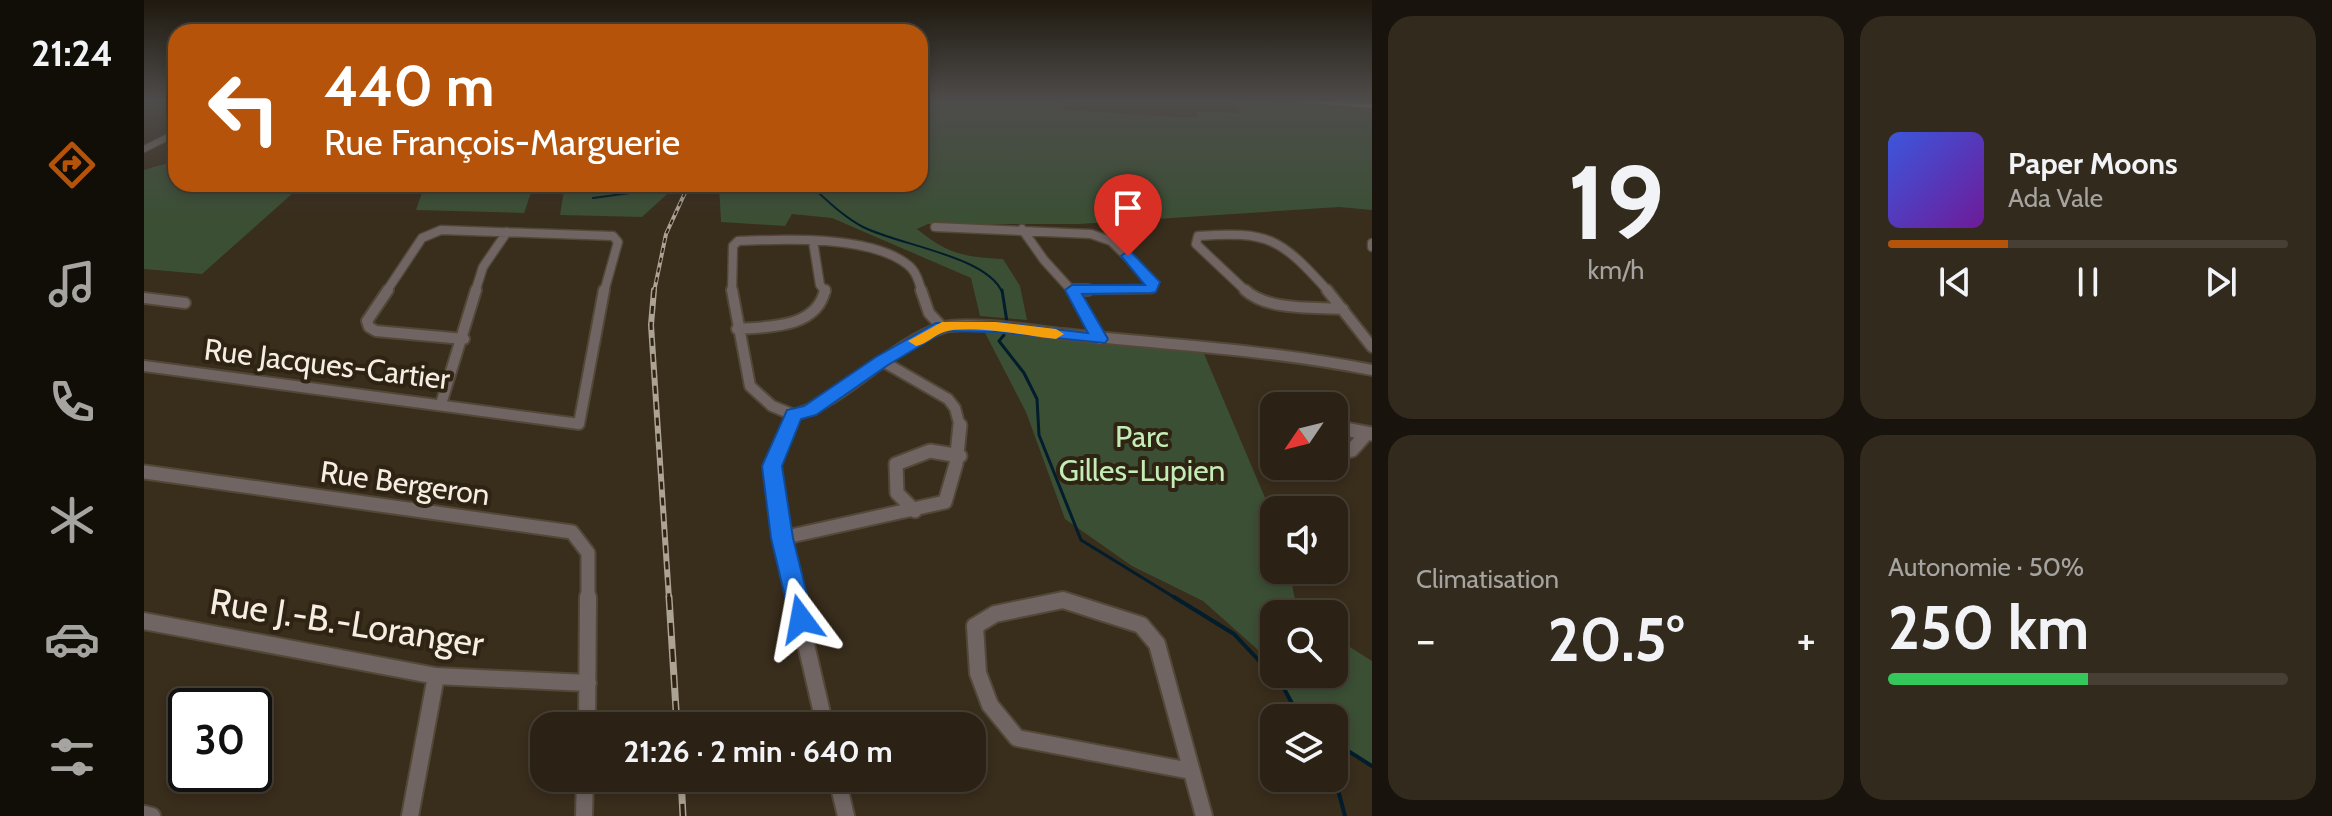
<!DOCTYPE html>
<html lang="fr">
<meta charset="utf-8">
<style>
:root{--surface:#2b2215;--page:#332a1e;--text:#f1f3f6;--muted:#a6a4a0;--line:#473f34;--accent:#b45309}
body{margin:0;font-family:Cabin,sans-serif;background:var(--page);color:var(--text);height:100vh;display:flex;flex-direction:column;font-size:30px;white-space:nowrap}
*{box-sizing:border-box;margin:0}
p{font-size:26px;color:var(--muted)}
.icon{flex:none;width:44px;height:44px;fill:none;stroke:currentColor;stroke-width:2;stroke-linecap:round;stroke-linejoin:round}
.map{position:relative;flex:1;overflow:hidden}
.drawer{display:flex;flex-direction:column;gap:16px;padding:16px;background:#18130c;width:960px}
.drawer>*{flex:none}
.guide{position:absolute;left:24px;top:24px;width:760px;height:168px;border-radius:24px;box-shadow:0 4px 12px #0003,0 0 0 2px var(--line);background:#b45309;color:#fff;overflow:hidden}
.needle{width:52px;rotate:235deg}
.controls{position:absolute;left:1116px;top:392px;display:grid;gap:16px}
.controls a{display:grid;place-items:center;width:88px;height:88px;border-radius:16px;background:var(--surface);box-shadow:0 4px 12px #0003,0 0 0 2px var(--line);font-size:40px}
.speed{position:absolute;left:24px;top:688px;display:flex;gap:16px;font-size:40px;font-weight:700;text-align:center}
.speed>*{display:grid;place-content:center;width:104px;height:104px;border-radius:50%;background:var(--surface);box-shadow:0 4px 12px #0003,0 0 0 2px var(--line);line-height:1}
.speed .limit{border:4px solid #111;border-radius:12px;background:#fff;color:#111}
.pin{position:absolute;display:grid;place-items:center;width:68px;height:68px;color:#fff;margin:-82px -34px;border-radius:50% 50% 50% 0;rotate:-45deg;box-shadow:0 0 8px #0007}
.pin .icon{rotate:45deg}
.me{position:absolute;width:88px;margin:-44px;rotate:347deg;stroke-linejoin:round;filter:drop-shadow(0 0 6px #0008)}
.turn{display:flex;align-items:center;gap:28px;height:168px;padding:0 24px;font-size:36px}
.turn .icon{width:104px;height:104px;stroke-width:2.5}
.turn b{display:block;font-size:56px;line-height:68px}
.big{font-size:60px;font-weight:700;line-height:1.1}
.drawer .card{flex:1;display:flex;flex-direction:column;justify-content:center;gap:12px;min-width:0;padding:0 28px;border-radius:24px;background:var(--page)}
.drawer .dial{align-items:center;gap:0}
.dial b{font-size:104px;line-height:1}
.song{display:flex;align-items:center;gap:24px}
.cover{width:96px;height:96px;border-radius:12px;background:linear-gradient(135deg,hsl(230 70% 55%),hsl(280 70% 35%))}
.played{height:8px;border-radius:4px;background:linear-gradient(90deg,var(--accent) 30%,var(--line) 30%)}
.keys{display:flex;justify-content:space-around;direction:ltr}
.heat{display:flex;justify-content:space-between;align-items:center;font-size:44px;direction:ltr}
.charge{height:12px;border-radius:6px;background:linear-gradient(90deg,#34c759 50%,var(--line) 0)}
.drawer .tiles{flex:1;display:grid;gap:16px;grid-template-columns:repeat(2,1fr)}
.trip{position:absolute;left:386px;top:712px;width:456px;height:80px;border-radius:24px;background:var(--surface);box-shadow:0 4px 12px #0003,0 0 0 2px var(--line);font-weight:700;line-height:80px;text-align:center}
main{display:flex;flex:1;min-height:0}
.menu{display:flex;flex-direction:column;width:144px;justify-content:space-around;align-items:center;background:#110e08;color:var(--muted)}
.menu .icon{width:56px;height:56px}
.menu .current{color:var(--accent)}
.menu b{font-size:36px;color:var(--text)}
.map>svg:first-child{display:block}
.green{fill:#3b4f35}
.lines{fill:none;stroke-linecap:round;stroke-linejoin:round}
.stream-far2{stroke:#021d2c;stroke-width:2}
.stream-far1{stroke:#021d2c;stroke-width:3}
.stream{stroke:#021d2c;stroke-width:4}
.minor-far4-casing{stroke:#534838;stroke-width:8}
.minor-far3-casing{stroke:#534838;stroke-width:11}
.minor-far2-casing{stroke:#534838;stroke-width:14}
.minor-far1-casing{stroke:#534838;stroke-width:17}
.minor-casing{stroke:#534838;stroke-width:20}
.major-casing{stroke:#534838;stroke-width:4}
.minor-far4{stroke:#706563;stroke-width:6}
.minor-far3{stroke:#706563;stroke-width:8}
.minor-far2{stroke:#706563;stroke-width:10}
.minor-far1{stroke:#706563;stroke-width:13}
.minor{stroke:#706563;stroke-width:16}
.major{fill:#b09996;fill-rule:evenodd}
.rail-far2-casing{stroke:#aca395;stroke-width:4}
.rail-far1-casing{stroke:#aca395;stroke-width:6}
.rail-casing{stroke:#aca395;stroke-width:7}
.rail-far2{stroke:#2f2313;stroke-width:2;stroke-dasharray:5;stroke-linecap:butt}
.rail-far1{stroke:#2f2313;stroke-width:3;stroke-dasharray:8;stroke-linecap:butt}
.rail{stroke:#2f2313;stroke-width:4;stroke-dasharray:13;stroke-linecap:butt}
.route{fill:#1a73e8;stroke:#114b97;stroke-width:2}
.slow{fill:#f59e0b}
.labels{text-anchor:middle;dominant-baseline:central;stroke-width:8;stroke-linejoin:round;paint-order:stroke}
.street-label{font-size:30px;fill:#f6eee3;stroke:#2f2313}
.park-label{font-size:30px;fill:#c4edb6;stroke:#2f2313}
.near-street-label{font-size:36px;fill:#f6eee3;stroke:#2f2313}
</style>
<main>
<nav class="menu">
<b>21:24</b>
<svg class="icon current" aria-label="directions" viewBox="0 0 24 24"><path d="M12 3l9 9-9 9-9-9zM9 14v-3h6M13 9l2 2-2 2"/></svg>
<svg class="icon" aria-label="music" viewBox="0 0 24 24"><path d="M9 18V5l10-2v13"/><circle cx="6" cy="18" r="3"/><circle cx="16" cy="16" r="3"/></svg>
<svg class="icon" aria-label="phone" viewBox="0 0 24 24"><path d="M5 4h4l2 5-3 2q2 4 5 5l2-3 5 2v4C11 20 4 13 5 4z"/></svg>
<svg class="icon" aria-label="climate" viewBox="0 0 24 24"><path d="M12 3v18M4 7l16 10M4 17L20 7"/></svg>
<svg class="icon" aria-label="car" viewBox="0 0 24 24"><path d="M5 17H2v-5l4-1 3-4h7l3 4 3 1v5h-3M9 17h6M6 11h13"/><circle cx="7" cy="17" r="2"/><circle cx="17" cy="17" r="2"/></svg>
<svg class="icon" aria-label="filters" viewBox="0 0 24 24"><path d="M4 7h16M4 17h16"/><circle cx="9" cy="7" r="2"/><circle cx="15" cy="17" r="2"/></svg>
</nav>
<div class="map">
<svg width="1228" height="816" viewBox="0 0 1228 816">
<rect width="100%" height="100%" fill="#392d1c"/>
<!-- green -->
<path class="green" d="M 776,100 L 915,100 L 920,110 L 1036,117 L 1053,117 L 1054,112 L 1098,113 L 1085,100 L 1228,108 L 1228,210 L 1195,207 L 935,224 L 784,224 L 773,229 C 803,254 820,257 859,259 L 876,286 L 883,320 L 836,316 L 827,278 L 688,218 L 648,214 L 641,226 L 577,222 L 575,184 L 776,184 Z
M 20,164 L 32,164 L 32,184 L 159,184 L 58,274 L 0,269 L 0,170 Z
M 281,184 L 390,184 L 380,213 L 272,210 Z
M 421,184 L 488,184 L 487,187 L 534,184 L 498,217 L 416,215 Z
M 838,327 L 1058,349 L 1130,519 L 1130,570 L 1145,570 L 1154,614 L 1130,614 L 1130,674 L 1190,674 L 1190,637 L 1228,661 L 1228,764 L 1190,742 L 1190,718 L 1156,718 L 1113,649 L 1059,601 L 988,566 L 921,519 L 882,412 Z"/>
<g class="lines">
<!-- stream-far2 -->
<path class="stream-far2" d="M 0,102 L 32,103
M 665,184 C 682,199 698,216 719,227 C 754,245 843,256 858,292
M 449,198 L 486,193 L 504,184"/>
<!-- stream-far1 -->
<path class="stream-far1" d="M 858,290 L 863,322
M 860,335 L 855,341 L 880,373 L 893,399 L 895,435 L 937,540 L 1033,599"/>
<!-- stream -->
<path class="stream" d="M 1030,597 L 1090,634 L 1138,685 L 1156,718
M 1190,742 L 1228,766
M 1190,775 L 1201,816"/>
<defs>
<path id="minor-far4" d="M 0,149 L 32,133"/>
<path id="minor-far3" d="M 791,227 L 947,234 L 967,241 L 1009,282 L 1007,289 L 928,290
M 878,229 L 900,260 L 929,292
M 669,241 L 676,285 L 682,292
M 1228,243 L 1228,247
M 242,292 L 278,238 L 297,230 L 469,236 L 474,242 L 460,292
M 331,292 L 339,267 L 363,232
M 588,292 L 589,246 L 594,241 C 639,239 727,235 764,265 C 772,271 775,282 778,292
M 1103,292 L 1052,244 L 1054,236 C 1126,231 1136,238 1185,292"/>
<path id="minor-far2" d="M 244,290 L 223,321 L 225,327 L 232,331 L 320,339
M 588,290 L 606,386 L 628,406 L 650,415
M 777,290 L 785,313 L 798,327
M 928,290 L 944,290
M 928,290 L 956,339
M 1101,290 C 1124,311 1169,307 1199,309
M 1183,290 L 1228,347
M 0,298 L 41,303
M 593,329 C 625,327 673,328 681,290
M 738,361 L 804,399 L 811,408 L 816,427
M 0,366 L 435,424 L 460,290
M 297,404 L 332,290
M 650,415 C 702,401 744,346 797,328 C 819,320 892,331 918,334 C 1022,344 1126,350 1228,370
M 645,427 L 650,415"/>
<path id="minor-far1" d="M 646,425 L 628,466 L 638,538 L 652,599
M 1190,427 L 1228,434
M 1190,453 L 1208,450 L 1223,433
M 0,472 L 428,532 L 444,553 L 444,599
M 771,511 L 753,493 L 752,464 L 786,451 L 816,456
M 638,538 L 801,502 L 812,464 L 816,425"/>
<path id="minor" d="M 651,597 L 681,726
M 0,621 L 292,676 L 444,683
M 443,726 L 444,597
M 1047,771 L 873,738 L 846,705 L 834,673 L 831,626 L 851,614 L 919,600 L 997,625 L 1013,644 L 1060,816
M 693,778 L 702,816
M 0,814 L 8,816
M 266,816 L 292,676
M 440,816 L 441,778"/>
<path id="major" d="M 1152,100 L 1228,104 L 1228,108 L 1155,102 Z"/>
</defs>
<!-- minor-far4 casing -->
<use href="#minor-far4" class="minor-far4-casing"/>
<!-- minor-far3 casing -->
<use href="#minor-far3" class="minor-far3-casing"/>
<!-- minor-far2 casing -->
<use href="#minor-far2" class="minor-far2-casing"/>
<!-- minor-far1 casing -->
<use href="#minor-far1" class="minor-far1-casing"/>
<!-- minor casing -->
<use href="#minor" class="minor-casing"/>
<!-- major casing -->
<use href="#major" class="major-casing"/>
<!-- minor-far4 -->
<use href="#minor-far4" class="minor-far4"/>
<!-- minor-far3 -->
<use href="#minor-far3" class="minor-far3"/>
<!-- minor-far2 -->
<use href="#minor-far2" class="minor-far2"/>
<!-- minor-far1 -->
<use href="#minor-far1" class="minor-far1"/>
<!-- minor -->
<use href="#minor" class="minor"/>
<!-- major -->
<use href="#major" class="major"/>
<defs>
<path id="rail-far2" d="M 510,292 L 522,234 L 545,184"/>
<path id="rail-far1" d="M 510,290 L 507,325 L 525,599"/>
<path id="rail" d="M 525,597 L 533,726
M 537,778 L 539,816"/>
</defs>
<!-- rail-far2 casing -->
<use href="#rail-far2" class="rail-far2-casing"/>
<!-- rail-far1 casing -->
<use href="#rail-far1" class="rail-far1-casing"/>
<!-- rail casing -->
<use href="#rail" class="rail-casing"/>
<!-- rail-far2 -->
<use href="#rail-far2" class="rail-far2"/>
<!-- rail-far1 -->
<use href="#rail-far1" class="rail-far1"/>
<!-- rail -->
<use href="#rail" class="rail"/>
</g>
<!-- sky -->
<linearGradient id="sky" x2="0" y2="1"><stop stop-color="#1f190f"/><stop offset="0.47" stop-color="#4e4c4b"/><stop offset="1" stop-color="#4e4c4b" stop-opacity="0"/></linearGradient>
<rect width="1228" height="215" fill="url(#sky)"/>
<!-- route -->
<path class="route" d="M 984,251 L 988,253 L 1016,282 L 1012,292 L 1007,293 L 938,294 L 964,339 L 961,343 L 852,332 L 801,331 L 744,365 L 672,415 L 657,419 L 638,466 L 649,538 L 669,619 L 665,626 L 657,630 L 648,626 L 627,538 L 618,466 L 643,410 L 660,406 L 732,357 L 792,323 L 852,322 L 944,333 L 921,290 L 928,285 L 1001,285 L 977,256 Z"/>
<!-- slow -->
<path class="slow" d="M 798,322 L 852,322 L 912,329 L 920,334 L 912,339 C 886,336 824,324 800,332 C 790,335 783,344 772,346 L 764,341 Z"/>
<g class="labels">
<!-- street labels -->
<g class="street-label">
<text transform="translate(183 364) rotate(7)">Rue Jacques-Cartier</text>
<text transform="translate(261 483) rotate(8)">Rue Bergeron</text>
</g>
<!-- park labels -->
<g class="park-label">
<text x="998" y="436">Parc<tspan x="998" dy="34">Gilles-Lupien</tspan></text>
</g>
<!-- near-street labels -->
<g class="near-street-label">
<text transform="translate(203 622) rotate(9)">Rue J.-B.-Loranger</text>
</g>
</g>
</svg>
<div class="controls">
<a><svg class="needle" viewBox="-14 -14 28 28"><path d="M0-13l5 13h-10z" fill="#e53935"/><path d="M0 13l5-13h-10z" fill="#a6a4a0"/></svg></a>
<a><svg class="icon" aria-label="sound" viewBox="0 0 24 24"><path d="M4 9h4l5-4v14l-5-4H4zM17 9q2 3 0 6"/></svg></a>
<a><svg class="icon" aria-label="search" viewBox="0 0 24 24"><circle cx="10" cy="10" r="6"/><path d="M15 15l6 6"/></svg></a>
<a><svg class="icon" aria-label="layers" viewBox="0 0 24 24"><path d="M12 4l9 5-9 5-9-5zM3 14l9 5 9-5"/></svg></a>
</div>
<div class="speed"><div class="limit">30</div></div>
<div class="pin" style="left:984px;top:256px;background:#d93025"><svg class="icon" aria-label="arrive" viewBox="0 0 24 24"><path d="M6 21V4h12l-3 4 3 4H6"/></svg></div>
<svg class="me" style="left:657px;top:619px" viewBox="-20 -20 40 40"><path d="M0-17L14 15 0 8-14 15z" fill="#1a73e8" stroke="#fff" stroke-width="4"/></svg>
<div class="trip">21:26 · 2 min · 640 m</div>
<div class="guide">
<div class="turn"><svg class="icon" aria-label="left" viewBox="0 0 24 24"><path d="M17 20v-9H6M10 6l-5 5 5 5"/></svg><div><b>440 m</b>Rue François-Marguerie</div></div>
</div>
</div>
<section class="drawer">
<div class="tiles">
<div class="card dial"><b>19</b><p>km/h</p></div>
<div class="card">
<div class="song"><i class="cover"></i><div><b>Paper Moons</b><p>Ada Vale</p></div></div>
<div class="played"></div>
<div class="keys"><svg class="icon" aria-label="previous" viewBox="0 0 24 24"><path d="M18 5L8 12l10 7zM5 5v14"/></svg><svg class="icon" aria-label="pause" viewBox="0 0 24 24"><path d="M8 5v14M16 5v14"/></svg><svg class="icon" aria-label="next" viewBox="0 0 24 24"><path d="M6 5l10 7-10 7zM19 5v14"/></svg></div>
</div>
<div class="card"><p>Climatisation</p>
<div class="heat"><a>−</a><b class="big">20.5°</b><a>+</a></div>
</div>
<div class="card"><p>Autonomie · 50%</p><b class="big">250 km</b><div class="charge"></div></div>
</div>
</section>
</main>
